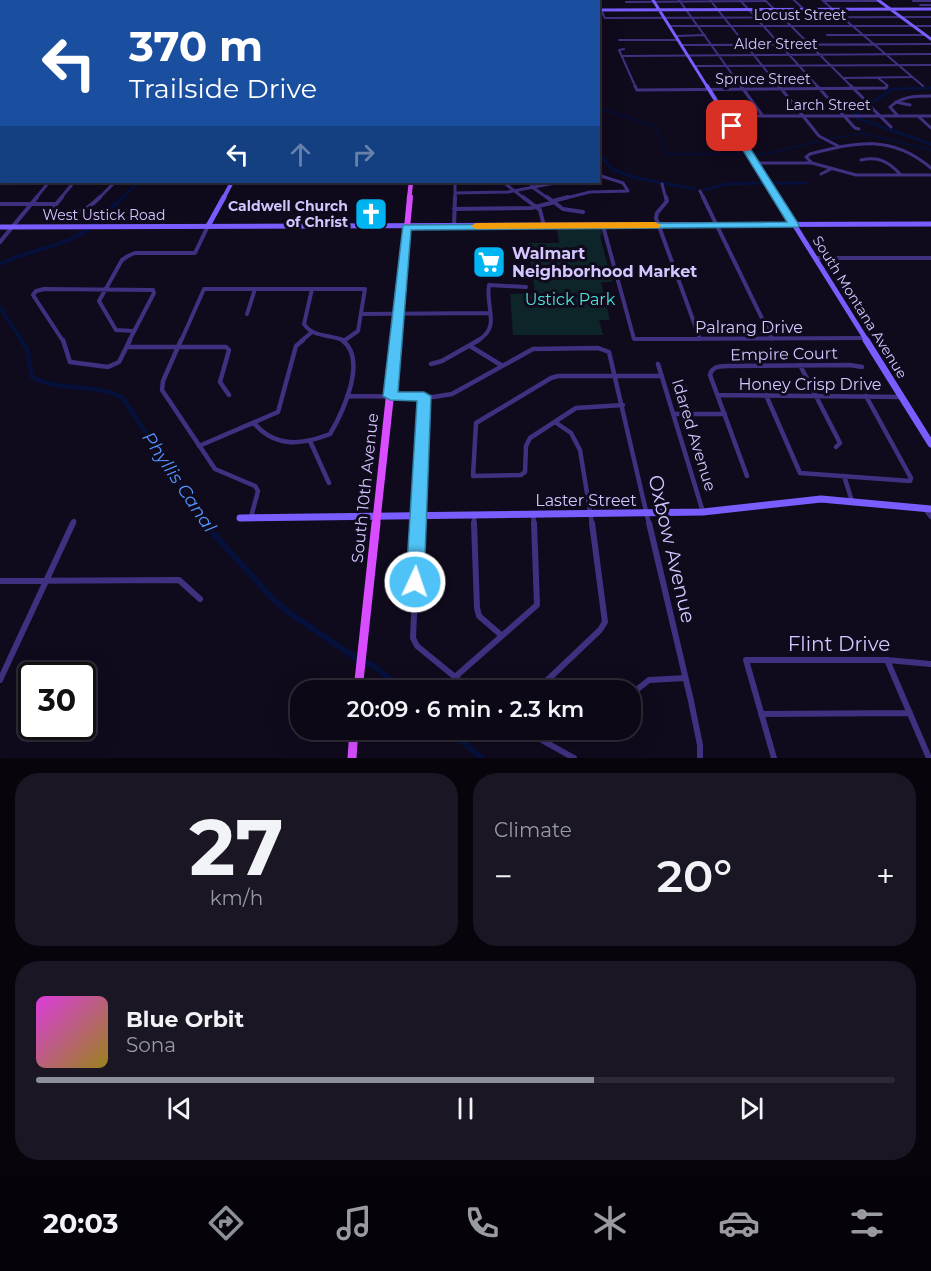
<!DOCTYPE html>
<meta charset="utf-8">
<style>
:root{--surface:#0c0816;--page:#1a1623;--text:#f1f3f6;--muted:#9a9aa1;--line:#2c2935;--accent:#8c9099}
body{margin:0;font-family:Montserrat,sans-serif;background:var(--page);color:var(--text);height:100vh;display:flex;flex-direction:column;font-size:22px;white-space:nowrap}
*{box-sizing:border-box;margin:0}
p{font-size:20px;color:var(--muted)}
.icon{flex:none;width:33px;height:33px;fill:none;stroke:currentColor;stroke-width:2;stroke-linecap:round;stroke-linejoin:round}
.map{position:relative;height:758px;overflow:hidden}
.side{display:flex;flex-direction:column;gap:15px;padding:15px;background:#07040c;flex:1}
.side>*{flex:none}
.hud{position:absolute;left:0px;top:0px;width:600px;height:183px;box-shadow:0 6px 24px #0002,0 0 0 2px var(--line);background:#1a4fa0;color:#fff;overflow:hidden}
.speed{position:absolute;left:18px;top:662px;display:flex;gap:12px;font-size:30px;font-weight:700;text-align:center}
.speed>*{display:grid;place-content:center;width:78px;height:78px;border-radius:50%;background:var(--surface);box-shadow:0 6px 24px #0002,0 0 0 2px var(--line);line-height:1}
.speed .limit{border:3px solid #111;border-radius:9px;background:#fff;color:#111}
.pin{position:absolute;display:grid;place-items:center;width:51px;height:51px;color:#fff;margin:-26px;border-radius:12px;box-shadow:0 3px 9px #0006}
.me{position:absolute;width:66px;margin:-33px;rotate:3deg;stroke-linejoin:round;filter:drop-shadow(0 0 4px #0008)}
.turn{display:flex;align-items:center;gap:21px;height:126px;padding:0 30px;font-size:27px}
.turn .icon{width:78px;height:78px;stroke-width:2.5}
.turn b{display:block;font-size:42px;line-height:51px}
.lanes{display:flex;align-items:center;height:57px;padding:0 30px;background:#0003;justify-content:center;gap:30px;direction:ltr}
.lanes .off{opacity:.35}
.big{font-size:45px;font-weight:600;line-height:1.1}
.side .widget{flex:1;display:flex;flex-direction:column;justify-content:center;gap:9px;min-width:0;padding:0 21px;border-radius:24px;background:var(--page)}
.side .dial{align-items:center;gap:0}
.dial b{font-size:78px;line-height:1}
.song{display:flex;align-items:center;gap:18px}
.cover{width:72px;height:72px;border-radius:9px;background:linear-gradient(135deg,hsl(300 70% 55%),hsl(50 70% 35%))}
.played{height:6px;border-radius:3px;background:linear-gradient(90deg,var(--accent) 65%,var(--line) 65%)}
.keys{display:flex;justify-content:space-around;direction:ltr}
.heat{display:flex;justify-content:space-between;align-items:center;font-size:33px;direction:ltr}
.side .tiles{flex:1;display:grid;gap:15px;grid-template-columns:1fr 1fr}
.widget:last-child{grid-column:span 2}
.trip{position:absolute;left:290px;top:680px;width:351px;height:60px;border-radius:24px;background:var(--surface);box-shadow:0 6px 24px #0002,0 0 0 2px var(--line);font-weight:600;line-height:60px;text-align:center}
.dock{display:flex;height:96px;justify-content:space-around;align-items:center;background:#050309;color:var(--muted)}
.dock .icon{width:42px;height:42px}
.dock .on{color:var(--accent)}
.dock b{font-size:27px;color:var(--text)}
.map>svg:first-child{display:block}
.green{fill:#0d2428}
.lines{fill:none;stroke-linecap:round;stroke-linejoin:round}
.stream{stroke:#05113b;stroke-width:1.5}
.canal-far3{stroke:#05113b;stroke-width:3}
.canal-far2{stroke:#05113b;stroke-width:4}
.canal-far1{stroke:#05113b;stroke-width:4.5}
.canal{stroke:#05113b;stroke-width:6}
.street-far4{stroke:#403180;stroke-width:2}
.street-far3{stroke:#403180;stroke-width:3}
.street-far2{stroke:#403180;stroke-width:4}
.street-far1{stroke:#403180;stroke-width:4.5}
.street{stroke:#403180;stroke-width:6}
.secondary-far3{stroke:#7a5dff;stroke-width:3}
.secondary-far2{stroke:#7a5dff;stroke-width:4}
.secondary-far1{stroke:#7a5dff;stroke-width:5}
.secondary{stroke:#7a5dff;stroke-width:7}
.primary-far3{stroke:#d74dff;stroke-width:4.5}
.primary-far2{stroke:#d74dff;stroke-width:6}
.primary-far1{stroke:#d74dff;stroke-width:8}
.primary{stroke:#d74dff;stroke-width:9}
.route{fill:#4fc3f7;stroke:#337fa1;stroke-width:1.5}
.slow{fill:#f59e0b}
.labels{text-anchor:middle;dominant-baseline:central;stroke-width:6;stroke-linejoin:round;paint-order:stroke}
.far-street-label{font-size:14px;fill:#d5c6ff;stroke:#100a1d}
.far-poi-label{font-size:14px;font-weight:bold;fill:#d5c6ff;stroke:#100a1d;text-anchor:end}
.poi-label{font-size:16px;font-weight:bold;fill:#d5c6ff;stroke:#100a1d;text-anchor:start}
.park-label{font-size:16px;fill:#4be7d7;stroke:#100a1d}
.street-label{font-size:16px;fill:#d5c6ff;stroke:#100a1d}
.water-label{font-size:18px;font-style:italic;fill:#5496ff;stroke:#100a1d}
.near-street-label{font-size:20px;fill:#d5c6ff;stroke:#100a1d}
</style>
<div class="map">
<svg width="931" height="758" viewBox="0 0 931 758">
<rect width="100%" height="100%" fill="#100a1d"/>
<!-- green -->
<path class="green" d="M 598,228 L 601,229 L 602,235 L 600,236 L 612,282 L 601,282 L 610,320 L 599,320 L 603,335 L 513,335 L 510,294 L 535,293 L 528,243 L 559,243 L 557,229 Z"/>
<g class="lines">
<!-- stream -->
<path class="stream" d="M 598,108 L 655,126 L 665,148
M 829,139 L 862,133 L 931,150
M 666,150 L 669,154 L 743,154
M 752,154 L 764,154 L 820,141"/>
<!-- canal-far3 -->
<path class="canal-far3" d="M 854,115 L 892,89 L 931,88
M 857,118 L 931,144
M 598,153 L 613,170 L 637,178 L 695,189
M 771,183 L 807,183
M 704,190 L 726,184 L 763,183
M 121,199 L 139,182"/>
<!-- canal-far2 -->
<path class="canal-far2" d="M 94,224 L 123,197
M 0,264 C 28,250 60,248 87,230
M 0,307 L 22,341"/>
<!-- canal-far1 -->
<path class="canal-far1" d="M 21,340 L 27,349 L 32,377 C 61,393 94,382 123,398 L 205,524"/>
<!-- canal -->
<path class="canal" d="M 204,523 L 272,598 L 288,612 L 356,658 L 374,666 L 404,690
M 447,729 L 482,758"/>
<!-- street-far4 -->
<path class="street-far4" d="M 572,0 L 597,1
M 679,0 L 742,88
M 710,0 L 780,88
M 740,0 L 819,88
M 765,0 L 853,88
M 794,0 L 812,17
M 822,0 L 923,86
M 823,1 L 879,1
M 913,1 L 931,1
M 92,2 L 94,0
M 138,2 L 140,0
M 626,2 L 766,1
M 598,4 L 605,18 L 931,17
M 920,5 L 931,5
M 670,26 L 931,26
M 827,35 L 925,35
M 676,36 L 705,35
M 619,40 L 678,40
M 681,45 L 931,44
M 624,49 L 619,50 L 636,88
M 622,56 L 931,54
M 695,66 L 931,65
M 735,77 L 810,77
M 843,78 L 912,77
M 878,78 L 887,85 L 886,88"/>
<!-- street-far3 -->
<path class="street-far3" d="M 635,86 L 637,90 L 886,88 L 887,86
M 741,86 L 762,115
M 779,86 L 819,136 L 838,146
M 817,86 L 855,128 L 859,129
M 851,86 L 867,102
M 0,89 L 2,87
M 896,102 L 910,105
M 871,107 L 891,127
M 726,116 L 931,116
M 898,116 L 890,107 C 902,96 915,96 931,96
M 918,116 L 931,128
M 861,160 C 879,156 889,162 901,175
M 755,163 L 812,163 L 856,175 L 931,175
M 812,163 L 806,157 L 810,154 C 857,142 891,134 931,168
M 0,169 L 2,167
M 821,174 L 831,169
M 0,182 L 48,182
M 503,182 L 525,199
M 531,182 L 532,187 L 549,199
M 662,184 L 666,199
M 700,191 L 704,199
M 455,193 L 508,192 L 560,182
M 35,199 L 49,182
M 60,199 L 74,182
M 98,199 L 115,182
M 455,199 L 455,182
M 562,199 L 590,192 L 628,191 L 623,183 L 598,175"/>
<!-- street-far2 -->
<path class="street-far2" d="M 62,197 L 53,208 L 54,212 C 73,218 86,211 100,197
M 523,197 L 540,210 L 544,226
M 547,197 L 563,209 L 583,212
M 666,197 L 667,201 L 657,213 L 656,218 L 700,339
M 703,197 L 772,339
M 553,201 L 568,197
M 0,204 L 56,204
M 454,209 L 531,208 L 555,202
M 454,226 L 455,197
M 603,226 L 634,339 L 865,338
M 0,242 L 37,197
M 815,258 L 931,258
M 312,289 L 304,324 C 313,338 331,334 345,341
M 247,314 L 255,289
M 361,314 L 489,313
M 134,331 L 116,330 L 99,301 L 122,260 L 128,256 L 135,253 L 195,253 L 208,226
M 63,341 L 33,295 L 36,291 L 44,289 L 153,290 L 154,293 L 129,341
M 181,341 L 204,289 L 365,289 L 358,331 L 345,340
M 301,341 L 311,333
M 477,341 C 502,327 485,308 489,285 L 526,287"/>
<!-- street-far1 -->
<path class="street-far1" d="M 63,340 L 70,362 L 108,367 L 119,362 L 130,340
M 181,340 L 163,381 L 162,390 L 215,469 L 255,486 L 258,491 L 251,517
M 470,346 L 501,365
M 127,347 L 226,347 L 229,350 L 220,382 L 229,395
M 431,364 L 442,361 L 479,340
M 658,364 L 703,512
M 800,365 L 840,443 L 836,447
M 718,395 L 901,397
M 766,395 L 800,473 L 910,481 L 911,478 L 866,396
M 347,396 L 433,397 L 452,394 L 533,349 L 598,348 L 609,352 L 649,524
M 623,405 L 576,408 L 530,438 L 526,446 L 525,472 L 521,475 L 473,476 L 476,423 L 551,378 L 558,376 L 662,376
M 674,414 L 725,414
M 555,422 L 571,433 L 580,450 L 592,524
M 254,423 C 275,448 302,445 330,434 C 343,412 368,359 342,340
M 310,441 L 329,483
M 199,446 L 278,412 L 296,346 L 303,340
M 747,476 L 710,375 C 712,366 719,367 727,366 L 850,365 L 862,367
M 844,476 L 852,501
M 925,509 L 931,517
M 474,514 L 474,524
M 533,514 L 534,524
M 72,524 L 74,521
M 418,524 L 424,396"/>
<!-- street -->
<path class="street" d="M 418,523 L 413,638 L 417,646 L 471,690
M 474,523 L 477,608 L 479,616 L 501,635
M 649,523 L 691,701 L 700,745 L 700,758
M 0,581 L 179,580 L 200,599
M 887,660 L 929,758
M 455,677 L 537,605 L 534,523
M 0,680 L 73,523
M 537,690 L 600,630 L 605,622 L 592,523
M 630,695 L 649,680 L 685,678
M 761,714 L 910,713
M 522,729 L 574,758
M 774,758 L 746,660 L 887,660 L 931,664"/>
<!-- secondary-far3 -->
<path class="secondary-far3" d="M 653,0 L 708,88
M 878,0 L 931,39
M 598,10 L 931,9"/>
<!-- secondary-far2 -->
<path class="secondary-far2" d="M 707,86 L 777,199
M 223,199 L 232,182"/>
<!-- secondary-far1 -->
<path class="secondary-far1" d="M 777,197 L 867,341
M 208,226 L 224,197
M 0,227 L 931,224"/>
<!-- secondary -->
<path class="secondary" d="M 866,340 L 931,444
M 240,518 L 703,512 L 821,499 L 931,509"/>
<!-- primary-far3 -->
<path class="primary-far3" d="M 409,199 L 411,182"/>
<!-- primary-far2 -->
<path class="primary-far2" d="M 396,341 L 410,197"/>
<!-- primary-far1 -->
<path class="primary-far1" d="M 376,524 L 396,340"/>
<!-- primary -->
<path class="primary" d="M 358,690 L 376,523
M 352,758 L 354,729"/>
</g>
<!-- route -->
<path class="route" d="M 732,123 L 736,126 L 799,225 L 798,227 L 411,230 L 398,392 L 424,392 L 431,396 L 424,582 L 421,587 L 415,589 L 408,587 L 406,582 L 417,401 L 390,400 L 383,396 L 403,225 L 787,222 L 728,126 Z"/>
<!-- slow -->
<path class="slow" d="M 655,222 L 661,225 L 659,228 L 476,229 L 471,226 L 476,223 Z"/>
<!-- icons -->
<defs>
<symbol id="church-square" viewBox="-11 -11 22 22"><rect x="-9" y="-9" width="18" height="18" rx="4" fill="#00b5f1" stroke="#100a1d"/><path d="M-1.2-6h2.4v3.5h3.3v2.4h-3.3V6h-2.4V-.1h-3.3v-2.4h3.3Z" fill="#fff"/></symbol>
<symbol id="supermarket-square" viewBox="-11 -11 22 22"><rect x="-9" y="-9" width="18" height="18" rx="4" fill="#00b5f1" stroke="#100a1d"/><path d="M-6-5.5h2.5l.6 2H6L4.5 2H-2.5L-4.4-4H-6ZM-1.5 3.2a1.3 1.3 0 1 0 .1 0ZM3 3.2a1.3 1.3 0 1 0 .1 0Z" fill="#fff"/></symbol>
</defs>
<g fill-rule="evenodd">
<use href="#church-square" x="352" y="195" width="38" height="38"/>
<use href="#supermarket-square" x="470" y="243" width="38" height="38"/>
</g>
<g class="labels">
<!-- far-street labels -->
<g class="far-street-label">
<text x="800" y="15">Locust Street</text>
<text x="776" y="44">Alder Street</text>
<text x="763" y="79">Spruce Street</text>
<text x="828" y="105">Larch Street</text>
<text x="104" y="215">West Ustick Road</text>
<text transform="translate(860 307) rotate(58)">South Montana Avenue</text>
</g>
<!-- far-poi labels -->
<g class="far-poi-label">
<text x="348" y="206">Caldwell Church<tspan x="348" dy="16">of Christ</tspan></text>
</g>
<!-- poi labels -->
<g class="poi-label">
<text x="512" y="253">Walmart<tspan x="512" dy="18">Neighborhood Market</tspan></text>
</g>
<!-- park labels -->
<g class="park-label">
<text x="570" y="299">Ustick Park</text>
</g>
<!-- street labels -->
<g class="street-label">
<text x="749" y="327">Palrang Drive</text>
<text transform="translate(784 354) rotate(-1)">Empire Court</text>
<text x="810" y="384">Honey Crisp Drive</text>
<text transform="translate(694 435) rotate(73)">Idared Avenue</text>
<text transform="translate(365 488) rotate(-84)">South 10th Avenue</text>
<text x="586" y="500">Laster Street</text>
</g>
<!-- water labels -->
<g class="water-label">
<text transform="translate(179 482) rotate(56)">Phyllis Canal</text>
</g>
<!-- near-street labels -->
<g class="near-street-label">
<text transform="translate(672 549) rotate(77)">Oxbow Avenue</text>
<text x="839" y="644">Flint Drive</text>
</g>
</g>
</svg>
<div class="speed"><div class="limit">30</div></div>
<div class="pin" style="left:732px;top:126px;background:#d93025"><svg class="icon" aria-label="arrive" viewBox="0 0 24 24"><path d="M6 21V4h12l-3 4 3 4H6"/></svg></div>
<svg class="me" style="left:415px;top:582px" viewBox="-20 -20 40 40"><circle r="17" fill="#4fc3f7" stroke="#fff" stroke-width="3"/><path d="M0-11L8 9 0 5-8 9z" fill="#fff"/></svg>
<div class="trip">20:09 · 6 min · 2.3 km</div>
<div class="hud">
<div class="turn"><svg class="icon" aria-label="left" viewBox="0 0 24 24"><path d="M17 20v-9H6M10 6l-5 5 5 5"/></svg><div><b>370 m</b>Trailside Drive</div></div>
<div class="lanes"><svg class="icon" aria-label="left" viewBox="0 0 24 24"><path d="M17 20v-9H6M10 6l-5 5 5 5"/></svg><svg class="icon off" aria-label="ahead" viewBox="0 0 24 24"><path d="M12 20V5M6 11l6-6 6 6"/></svg><svg class="icon off" aria-label="right" viewBox="0 0 24 24"><path d="M7 20v-9h11M14 6l5 5-5 5"/></svg></div>
</div>
</div>
<section class="side">
<div class="tiles">
<div class="widget dial"><b>27</b><p>km/h</p></div>
<div class="widget"><p>Climate</p>
<div class="heat"><a>−</a><b class="big">20°</b><a>+</a></div>
</div>
<div class="widget">
<div class="song"><i class="cover"></i><div><b>Blue Orbit</b><p>Sona</p></div></div>
<div class="played"></div>
<div class="keys"><svg class="icon" aria-label="previous" viewBox="0 0 24 24"><path d="M18 5L8 12l10 7zM5 5v14"/></svg><svg class="icon" aria-label="pause" viewBox="0 0 24 24"><path d="M8 5v14M16 5v14"/></svg><svg class="icon" aria-label="next" viewBox="0 0 24 24"><path d="M6 5l10 7-10 7zM19 5v14"/></svg></div>
</div>
</div>
</section>
<nav class="dock">
<b>20:03</b>
<svg class="icon on" aria-label="directions" viewBox="0 0 24 24"><path d="M12 3l9 9-9 9-9-9zM9 14v-3h6M13 9l2 2-2 2"/></svg>
<svg class="icon" aria-label="music" viewBox="0 0 24 24"><path d="M9 18V5l10-2v13"/><circle cx="6" cy="18" r="3"/><circle cx="16" cy="16" r="3"/></svg>
<svg class="icon" aria-label="phone" viewBox="0 0 24 24"><path d="M5 4h4l2 5-3 2q2 4 5 5l2-3 5 2v4C11 20 4 13 5 4z"/></svg>
<svg class="icon" aria-label="climate" viewBox="0 0 24 24"><path d="M12 3v18M4 7l16 10M4 17L20 7"/></svg>
<svg class="icon" aria-label="car" viewBox="0 0 24 24"><path d="M5 17H2v-5l4-1 3-4h7l3 4 3 1v5h-3M9 17h6M6 11h13"/><circle cx="7" cy="17" r="2"/><circle cx="17" cy="17" r="2"/></svg>
<svg class="icon" aria-label="filters" viewBox="0 0 24 24"><path d="M4 7h16M4 17h16"/><circle cx="9" cy="7" r="2"/><circle cx="15" cy="17" r="2"/></svg>
</nav>
